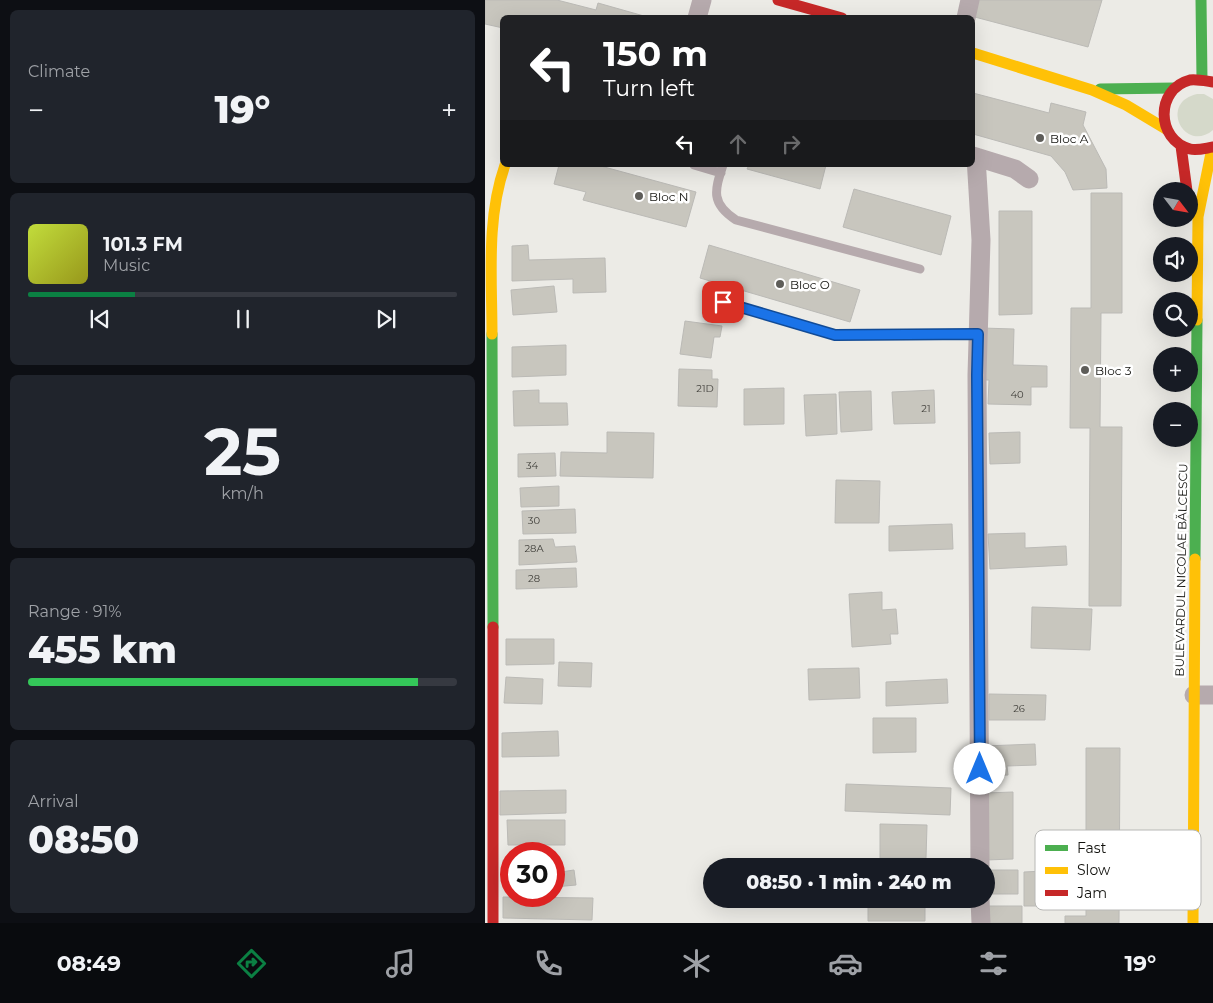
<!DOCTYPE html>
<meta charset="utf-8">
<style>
:root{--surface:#171b24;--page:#20242c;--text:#f1f3f6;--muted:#9ea1a6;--line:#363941;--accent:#0b8043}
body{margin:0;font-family:Montserrat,sans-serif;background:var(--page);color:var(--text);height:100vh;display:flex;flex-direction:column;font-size:19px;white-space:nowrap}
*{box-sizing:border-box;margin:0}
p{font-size:16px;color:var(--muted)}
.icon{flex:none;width:28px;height:28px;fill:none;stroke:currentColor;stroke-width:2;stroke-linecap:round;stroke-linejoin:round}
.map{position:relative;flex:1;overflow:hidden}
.drawer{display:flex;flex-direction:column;gap:10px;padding:10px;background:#0d0f14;width:485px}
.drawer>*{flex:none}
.guide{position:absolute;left:15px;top:15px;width:475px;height:152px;border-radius:8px;box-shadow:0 5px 20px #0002;background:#202124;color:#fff;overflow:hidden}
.needle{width:32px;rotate:121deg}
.buttons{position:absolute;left:668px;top:182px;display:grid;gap:10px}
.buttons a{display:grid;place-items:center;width:45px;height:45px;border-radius:50%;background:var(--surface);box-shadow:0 5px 20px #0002;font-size:25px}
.speed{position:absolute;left:15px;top:842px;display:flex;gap:10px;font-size:25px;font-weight:700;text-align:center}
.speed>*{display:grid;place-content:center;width:65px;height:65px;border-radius:50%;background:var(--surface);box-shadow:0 5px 20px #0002;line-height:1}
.speed .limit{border:8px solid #d22;background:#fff;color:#111}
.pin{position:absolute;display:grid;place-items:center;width:42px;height:42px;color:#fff;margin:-21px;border-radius:10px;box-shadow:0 2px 8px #0006}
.me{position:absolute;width:55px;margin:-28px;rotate:0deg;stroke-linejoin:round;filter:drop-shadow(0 0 4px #0008)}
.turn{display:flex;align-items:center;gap:18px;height:105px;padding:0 20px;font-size:22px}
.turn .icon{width:65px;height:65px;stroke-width:2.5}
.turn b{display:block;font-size:35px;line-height:42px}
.lanes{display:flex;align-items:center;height:48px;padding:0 20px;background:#0003;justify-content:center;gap:25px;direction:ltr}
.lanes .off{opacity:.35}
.big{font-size:38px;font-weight:800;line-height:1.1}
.drawer .widget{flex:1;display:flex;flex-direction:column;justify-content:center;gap:8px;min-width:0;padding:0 18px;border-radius:8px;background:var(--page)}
.drawer .dial{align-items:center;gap:0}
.dial b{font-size:65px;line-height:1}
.song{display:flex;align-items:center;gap:15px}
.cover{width:60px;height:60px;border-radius:8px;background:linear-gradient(135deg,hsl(70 70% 55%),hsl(60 70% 35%))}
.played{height:5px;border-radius:2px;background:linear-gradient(90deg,var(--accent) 25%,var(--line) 25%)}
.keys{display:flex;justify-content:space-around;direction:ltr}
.heat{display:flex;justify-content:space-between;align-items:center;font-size:28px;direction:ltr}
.charge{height:8px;border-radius:4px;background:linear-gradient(90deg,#34c759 91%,var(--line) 0)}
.trip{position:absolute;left:218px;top:858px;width:292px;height:50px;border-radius:25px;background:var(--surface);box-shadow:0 5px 20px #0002;font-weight:800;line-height:50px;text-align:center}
.tabs{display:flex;height:80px;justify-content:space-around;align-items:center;background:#090b0e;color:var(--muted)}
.tabs .icon{width:35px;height:35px}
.tabs .selected{color:var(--accent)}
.tabs b{font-size:22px;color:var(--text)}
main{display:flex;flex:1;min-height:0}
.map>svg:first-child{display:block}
.green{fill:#d5d9ca}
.building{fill:#c8c6be;stroke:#bbbab6}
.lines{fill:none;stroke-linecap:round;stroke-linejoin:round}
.lane{stroke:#b6aaad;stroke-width:9}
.street{stroke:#b6aaad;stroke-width:19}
.fast{stroke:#4caf50;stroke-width:11}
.slow{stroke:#ffc107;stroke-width:11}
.jam{stroke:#c62828;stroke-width:11}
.route-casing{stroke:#114b97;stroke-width:12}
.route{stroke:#1a73e8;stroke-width:9}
.poi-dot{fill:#5e5d59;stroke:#fff;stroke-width:2}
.labels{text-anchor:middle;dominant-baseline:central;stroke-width:5;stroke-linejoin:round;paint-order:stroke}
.number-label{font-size:10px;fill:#3f3e39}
.poi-label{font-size:12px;fill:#11110d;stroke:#fff;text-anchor:start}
.street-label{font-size:12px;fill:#11110d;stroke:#fff}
.key{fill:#fff;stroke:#b8b8b6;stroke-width:1}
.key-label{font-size:14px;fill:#11110d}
</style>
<main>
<section class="drawer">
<div class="widget"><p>Climate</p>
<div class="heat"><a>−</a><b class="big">19°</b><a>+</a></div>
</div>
<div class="widget">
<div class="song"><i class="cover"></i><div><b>101.3 FM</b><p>Music</p></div></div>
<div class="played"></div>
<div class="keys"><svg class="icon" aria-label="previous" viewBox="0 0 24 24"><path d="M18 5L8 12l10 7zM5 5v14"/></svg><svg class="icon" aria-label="pause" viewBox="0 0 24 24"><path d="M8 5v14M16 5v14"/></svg><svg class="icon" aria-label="next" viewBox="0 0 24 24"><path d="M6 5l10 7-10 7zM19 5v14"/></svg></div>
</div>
<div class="widget dial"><b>25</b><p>km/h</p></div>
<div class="widget"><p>Range · 91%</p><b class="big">455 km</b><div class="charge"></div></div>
<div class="widget"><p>Arrival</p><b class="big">08:50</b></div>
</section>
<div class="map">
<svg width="728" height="923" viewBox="0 0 728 923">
<rect width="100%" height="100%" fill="#ecebe6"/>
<!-- green -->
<path class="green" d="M 712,94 L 719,94 L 728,99 L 728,130 C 700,154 673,103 712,94 Z"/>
<!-- building -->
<path class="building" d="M 0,0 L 72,0 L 111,10 L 113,3 L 166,18 L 18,18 L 18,28 L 0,24 Z
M 490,0 L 617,0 L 603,47 L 486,16 Z
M 488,93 L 564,113 L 566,103 L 601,112 L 598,125 L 621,169 L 622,188 L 588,190 L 580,172 L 566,156 L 488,134 Z
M 74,165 L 112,165 L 211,192 L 201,227 L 98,200 L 101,192 L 69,184 Z
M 264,165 L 341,165 L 335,189 L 262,169 Z
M 369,189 L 466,216 L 456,255 L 358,227 Z
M 606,193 L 637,193 L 637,313 L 616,313 L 615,427 L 637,427 L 636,606 L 604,606 L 605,428 L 585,428 L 586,308 L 606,308 Z
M 514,211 L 547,211 L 547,314 L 514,315 Z
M 43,245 L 44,260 L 120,258 L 121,292 L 88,293 L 88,279 L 27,281 L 27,246 Z
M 224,245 L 375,290 L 365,322 L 215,278 Z
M 69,286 L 72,312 L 28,315 L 26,290 Z
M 200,321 L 237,326 L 235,337 L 229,337 L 226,358 L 195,354 Z
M 497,328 L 529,329 L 528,365 L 562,366 L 562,387 L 546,387 L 546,405 L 503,404 L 504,380 L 495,380 Z
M 81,345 L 81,375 L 27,377 L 27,347 Z
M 194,369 L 227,370 L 227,379 L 233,379 L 232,407 L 193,406 Z
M 299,388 L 299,424 L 259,425 L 259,389 Z
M 54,390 L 54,403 L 82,403 L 83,425 L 29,426 L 28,391 Z
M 449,390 L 450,423 L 409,424 L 407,392 Z
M 386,391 L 387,430 L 356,432 L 354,392 Z
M 351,394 L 352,434 L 321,436 L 319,395 Z
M 122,432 L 169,433 L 168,478 L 75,476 L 76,452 L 122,453 Z
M 535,432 L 535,463 L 505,464 L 504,433 Z
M 70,453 L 71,476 L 33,477 L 33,454 Z
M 351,480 L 395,481 L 394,523 L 350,523 Z
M 74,486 L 74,506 L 36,507 L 35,488 Z
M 90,509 L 91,533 L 38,534 L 37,511 Z
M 467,524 L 468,549 L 404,551 L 404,526 Z
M 540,533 L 540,548 L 581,546 L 582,565 L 505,569 L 503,534 Z
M 68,539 L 70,547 L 90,546 L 92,562 L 34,565 L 34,540 Z
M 91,568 L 92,587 L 31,589 L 31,570 Z
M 397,592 L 397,610 L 411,609 L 413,634 L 405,634 L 406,644 L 367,647 L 364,594 Z
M 547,607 L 607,609 L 605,650 L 546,648 Z
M 21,639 L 69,639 L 69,664 L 21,665 Z
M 74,662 L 107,663 L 106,687 L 73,686 Z
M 374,668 L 375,698 L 324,700 L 323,669 Z
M 21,677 L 58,679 L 57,704 L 19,703 Z
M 462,679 L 463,703 L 401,706 L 401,682 Z
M 504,694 L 561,695 L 560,720 L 504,720 Z
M 388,718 L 431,718 L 431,752 L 388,753 Z
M 73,731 L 74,756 L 17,757 L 17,733 Z
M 550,744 L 551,765 L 522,766 L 523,775 L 502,776 L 500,746 Z
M 601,748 L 635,748 L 634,923 L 580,923 L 580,916 L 601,916 Z
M 361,784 L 466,788 L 465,815 L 360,811 Z
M 81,790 L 81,813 L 15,815 L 15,791 Z
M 528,792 L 528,859 L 501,860 L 500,793 Z
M 22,820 L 80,820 L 80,845 L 23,845 Z
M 395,824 L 442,825 L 441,858 L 395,858 Z
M 18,860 L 26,860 L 26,877 L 20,877 Z
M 89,870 L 91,885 L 69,887 L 69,873 Z
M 501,870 L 533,870 L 533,894 L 501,894 Z
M 559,871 L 560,906 L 539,906 L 539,872 Z
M 18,897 L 108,898 L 107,920 L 18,918 Z
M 383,899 L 440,899 L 440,921 L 383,921 Z
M 500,906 L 537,906 L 537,923 L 500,923 Z"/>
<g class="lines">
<!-- lane -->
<path class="lane" d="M 209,165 L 236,173
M 238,165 C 230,190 225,203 251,220 L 435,269
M 238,302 L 350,335 L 493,334"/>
<!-- street -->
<path class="street" d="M 212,18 L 217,0
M 481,18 L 485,0
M 488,156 L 530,169 L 544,179
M 491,157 L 496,240 L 492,375 L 495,866
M 709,695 L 728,695
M 495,899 L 496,923"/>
<!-- fast -->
<path class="fast" d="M 716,0 L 717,79
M 615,89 L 690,88
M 7,334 L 8,627
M 710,559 L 712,320"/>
<!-- slow -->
<path class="slow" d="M 488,53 L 607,90 L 641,105 L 681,129
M 712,320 L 713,217 L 727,148
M 7,334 C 7,278 1,219 20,165
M 708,923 L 710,559"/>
<!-- jam -->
<path class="jam" d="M 293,0 L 357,18
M 728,82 C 721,81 711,79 705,80 C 670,89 671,140 705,149 C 712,151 721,148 728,147
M 696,146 L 702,191
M 8,627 L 8,923"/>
</g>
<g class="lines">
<defs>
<path id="route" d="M 238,302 L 350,335 L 493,334 L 492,375 L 495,769"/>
</defs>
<!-- route casing -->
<use href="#route" class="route-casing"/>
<!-- route -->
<use href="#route" class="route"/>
</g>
<!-- markers -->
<g class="poi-dot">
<circle cx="555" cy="138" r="5"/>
<circle cx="154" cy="196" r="5"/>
<circle cx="295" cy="284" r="5"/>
<circle cx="600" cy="370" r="5"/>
</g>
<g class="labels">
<!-- number labels -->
<g class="number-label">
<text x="220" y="388">21D</text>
<text x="532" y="394">40</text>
<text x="441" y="408">21</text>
<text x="47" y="465">34</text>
<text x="49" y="520">30</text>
<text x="49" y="548">28A</text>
<text x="49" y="578">28</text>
<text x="534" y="708">26</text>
</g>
<!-- poi labels -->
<g class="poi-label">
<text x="565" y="138">Bloc A</text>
<text x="164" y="196">Bloc N</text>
<text x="305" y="284">Bloc O</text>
<text x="610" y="370">Bloc 3</text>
</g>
<!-- street labels -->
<g class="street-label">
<text transform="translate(696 570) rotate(-89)">BULEVARDUL NICOLAE BĂLCESCU</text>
</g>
</g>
<!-- legend -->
<rect x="550" y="830" width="166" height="80" rx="8" class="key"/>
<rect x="560" y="845" width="23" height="6" fill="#4caf50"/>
<rect x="560" y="867" width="23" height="7" fill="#ffc107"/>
<rect x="560" y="890" width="23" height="6" fill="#c62828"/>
<g class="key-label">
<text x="592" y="853">Fast</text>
<text x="592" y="875">Slow</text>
<text x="592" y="898">Jam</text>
</g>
</svg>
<div class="buttons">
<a><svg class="needle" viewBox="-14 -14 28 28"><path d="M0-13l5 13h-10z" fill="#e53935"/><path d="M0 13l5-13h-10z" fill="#9ea1a6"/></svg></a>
<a><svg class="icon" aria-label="sound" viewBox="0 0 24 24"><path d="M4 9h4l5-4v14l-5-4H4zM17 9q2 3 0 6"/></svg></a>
<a><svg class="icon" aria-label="search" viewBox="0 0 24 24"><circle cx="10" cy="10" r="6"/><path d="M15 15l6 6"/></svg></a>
<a>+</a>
<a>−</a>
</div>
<div class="speed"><div class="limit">30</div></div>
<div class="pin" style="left:238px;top:302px;background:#d93025"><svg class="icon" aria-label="arrive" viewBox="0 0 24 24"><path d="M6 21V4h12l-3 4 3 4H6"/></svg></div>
<svg class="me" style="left:495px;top:769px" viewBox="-20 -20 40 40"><circle r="19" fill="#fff"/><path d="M0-13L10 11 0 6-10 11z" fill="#1a73e8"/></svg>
<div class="trip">08:50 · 1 min · 240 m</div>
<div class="guide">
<div class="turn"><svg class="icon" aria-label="left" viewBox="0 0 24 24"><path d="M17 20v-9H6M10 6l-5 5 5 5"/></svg><div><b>150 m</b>Turn left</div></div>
<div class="lanes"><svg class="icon" aria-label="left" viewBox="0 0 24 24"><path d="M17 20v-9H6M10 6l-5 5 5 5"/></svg><svg class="icon off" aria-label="ahead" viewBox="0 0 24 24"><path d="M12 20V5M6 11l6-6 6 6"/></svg><svg class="icon off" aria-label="right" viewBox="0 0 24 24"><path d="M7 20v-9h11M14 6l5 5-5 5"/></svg></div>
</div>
</div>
</main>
<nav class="tabs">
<b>08:49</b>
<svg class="icon selected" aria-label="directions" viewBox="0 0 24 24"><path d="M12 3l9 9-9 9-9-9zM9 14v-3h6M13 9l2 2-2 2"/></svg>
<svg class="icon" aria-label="music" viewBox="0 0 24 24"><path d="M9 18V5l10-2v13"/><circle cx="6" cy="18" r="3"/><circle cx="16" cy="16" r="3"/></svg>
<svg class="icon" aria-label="phone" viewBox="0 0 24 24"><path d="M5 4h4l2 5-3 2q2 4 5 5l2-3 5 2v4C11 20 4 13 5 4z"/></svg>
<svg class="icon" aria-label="climate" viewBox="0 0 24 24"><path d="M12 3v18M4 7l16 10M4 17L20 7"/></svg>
<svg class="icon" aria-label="car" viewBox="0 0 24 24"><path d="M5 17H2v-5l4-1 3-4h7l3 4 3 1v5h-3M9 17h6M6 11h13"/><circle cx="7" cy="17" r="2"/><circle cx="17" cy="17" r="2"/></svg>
<svg class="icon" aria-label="filters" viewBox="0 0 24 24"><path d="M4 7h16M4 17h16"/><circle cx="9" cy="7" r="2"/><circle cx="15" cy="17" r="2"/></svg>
<b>19°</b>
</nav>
